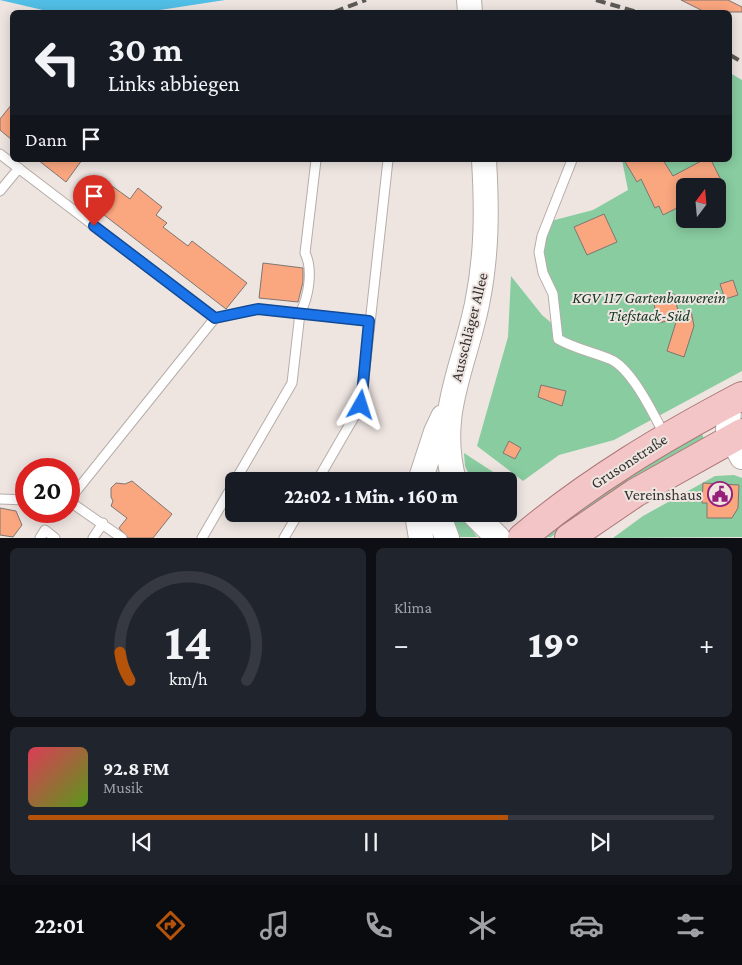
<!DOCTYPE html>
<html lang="de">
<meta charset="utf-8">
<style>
:root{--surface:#171b24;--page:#20242c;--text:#f1f3f6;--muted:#9ea1a6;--line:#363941;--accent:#b45309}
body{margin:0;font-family:"Crimson Pro",serif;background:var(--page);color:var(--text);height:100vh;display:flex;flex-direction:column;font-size:19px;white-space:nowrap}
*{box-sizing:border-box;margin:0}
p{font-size:16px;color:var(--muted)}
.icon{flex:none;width:28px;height:28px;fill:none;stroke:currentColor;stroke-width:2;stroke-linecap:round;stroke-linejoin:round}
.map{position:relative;height:538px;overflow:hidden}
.panel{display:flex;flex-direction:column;gap:10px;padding:10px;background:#0d0f14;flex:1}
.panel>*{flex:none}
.top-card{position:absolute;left:10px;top:10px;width:722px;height:152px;border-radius:8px;box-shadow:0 2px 12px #0003;background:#171b24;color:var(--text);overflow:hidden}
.needle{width:32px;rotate:16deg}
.buttons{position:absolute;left:676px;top:178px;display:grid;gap:10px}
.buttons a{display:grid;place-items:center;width:50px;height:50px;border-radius:8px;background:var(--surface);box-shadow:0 2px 12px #0003;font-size:25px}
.speed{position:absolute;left:15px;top:458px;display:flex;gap:10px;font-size:25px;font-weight:700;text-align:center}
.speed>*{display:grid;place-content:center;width:65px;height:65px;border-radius:50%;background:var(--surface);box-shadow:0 2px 12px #0003;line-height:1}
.speed .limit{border:8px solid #d22;background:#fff;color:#111}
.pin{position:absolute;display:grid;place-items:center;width:42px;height:42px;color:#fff;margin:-51px -21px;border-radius:50% 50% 50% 0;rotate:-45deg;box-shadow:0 0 5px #0007}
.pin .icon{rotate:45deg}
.me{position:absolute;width:55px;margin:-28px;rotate:6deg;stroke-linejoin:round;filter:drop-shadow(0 0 4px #0008)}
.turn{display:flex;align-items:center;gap:18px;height:105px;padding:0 15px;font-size:22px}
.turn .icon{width:65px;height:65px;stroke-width:2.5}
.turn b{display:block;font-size:35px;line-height:42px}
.then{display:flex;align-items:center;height:48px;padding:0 15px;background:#0003;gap:10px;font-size:19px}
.big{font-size:38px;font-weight:800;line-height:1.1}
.panel .widget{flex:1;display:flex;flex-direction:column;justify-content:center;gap:8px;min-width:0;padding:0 18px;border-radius:8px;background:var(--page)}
.panel .dial{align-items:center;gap:0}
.dial svg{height:130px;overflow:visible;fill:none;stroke:var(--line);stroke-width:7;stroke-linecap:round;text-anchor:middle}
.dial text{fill:var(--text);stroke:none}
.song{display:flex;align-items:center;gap:15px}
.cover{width:60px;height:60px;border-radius:8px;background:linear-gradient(135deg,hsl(350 70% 55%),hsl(90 70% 35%))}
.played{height:5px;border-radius:2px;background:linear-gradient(90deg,var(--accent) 70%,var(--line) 70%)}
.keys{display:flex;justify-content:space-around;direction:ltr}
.heat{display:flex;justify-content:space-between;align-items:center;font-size:28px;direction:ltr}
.panel .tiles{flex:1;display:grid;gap:10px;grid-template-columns:1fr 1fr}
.widget:last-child{grid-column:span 2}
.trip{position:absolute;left:225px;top:472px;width:292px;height:50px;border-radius:8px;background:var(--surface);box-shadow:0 2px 12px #0003;font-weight:800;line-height:50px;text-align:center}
.menu{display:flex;height:80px;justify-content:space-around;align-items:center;background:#090b0e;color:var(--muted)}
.menu .icon{width:35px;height:35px}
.menu .selected{color:var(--accent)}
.menu b{font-size:22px;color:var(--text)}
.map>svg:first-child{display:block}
.green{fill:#89cca0;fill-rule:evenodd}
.water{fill:#52bfe6}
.building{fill:#faa67f;stroke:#7e7672}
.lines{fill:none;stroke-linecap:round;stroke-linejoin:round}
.lane-casing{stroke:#b6adaa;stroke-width:11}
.secondary-casing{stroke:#b6adaa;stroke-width:26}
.primary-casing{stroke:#ad787a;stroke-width:30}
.lane{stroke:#fff;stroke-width:9}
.secondary{stroke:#fff;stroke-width:24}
.primary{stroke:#f4c5c7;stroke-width:28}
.rail{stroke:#5d5956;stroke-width:4;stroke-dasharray:10 5;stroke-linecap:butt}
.route-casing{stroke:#114b97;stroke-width:12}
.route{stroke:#1a73e8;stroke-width:9}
.labels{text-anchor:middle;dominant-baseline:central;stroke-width:4;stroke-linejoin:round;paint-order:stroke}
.park-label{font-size:16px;font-style:italic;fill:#123621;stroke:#eee5e1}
.street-label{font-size:16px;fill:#353230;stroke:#eee5e1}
.poi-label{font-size:16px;fill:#353230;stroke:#eee5e1;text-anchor:end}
</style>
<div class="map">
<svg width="742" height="538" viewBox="0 0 742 538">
<rect width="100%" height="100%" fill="#eee5e1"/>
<!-- green -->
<path class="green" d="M 730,73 L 742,80 L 742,371 L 614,440 L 559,455 L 523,481 L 477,446 L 508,337 L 511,276 L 542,315 L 555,326 L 553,294 L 539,252 L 547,222 L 593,210 L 628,190 L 622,160 L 730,160 ZM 685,186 L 718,186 L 718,219 L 685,219 Z
M 700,429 L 705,441 L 593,508 L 551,537 L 538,538 L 563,518 Z
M 464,453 L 507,481 L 472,481 L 465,466 Z
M 734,475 L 742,478 L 742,537 L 613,538 L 643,516 L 715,476 Z
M 446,514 L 461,514 L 477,537 L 456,537 Z"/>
<!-- water -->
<path class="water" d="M 0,0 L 225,0 L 147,12 L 47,11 Z"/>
<!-- building -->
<path class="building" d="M 681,0 L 728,0 L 742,7 L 742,12 L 705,12 Z
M 12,104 L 12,140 L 0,130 L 0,119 Z
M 38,160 L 82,160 L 66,182 Z
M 624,160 L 663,160 L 673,176 L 703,160 L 711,160 L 724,186 L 685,186 L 685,204 L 663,215 L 659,206 L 655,208 L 641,179 L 637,182 Z
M 112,186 L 130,199 L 138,188 L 162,207 L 156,215 L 167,223 L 163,227 L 188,246 L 192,241 L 247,283 L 226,309 L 95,208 Z
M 604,214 L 617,242 L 587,255 L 574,227 Z
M 263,263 L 303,268 L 303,282 L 298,302 L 259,298 Z
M 733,280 L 738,295 L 725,299 L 720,284 Z
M 674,294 L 679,315 L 691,311 L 694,326 L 684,357 L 667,351 L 677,319 L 658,323 L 653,299 Z
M 541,385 L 566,391 L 562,406 L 538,397 Z
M 509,441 L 521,448 L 515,459 L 503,453 Z
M 132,481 L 172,514 L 153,538 L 128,538 L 119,528 L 127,518 L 111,506 L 113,501 L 111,497 L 111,488 L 116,483 L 125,484 Z
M 703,483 L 739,485 L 738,508 L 732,518 L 707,518 L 707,503 L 702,503 Z
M 0,508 L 16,511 L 22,525 L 13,537 L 0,535 Z"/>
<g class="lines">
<defs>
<path id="lane" d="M 0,154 L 215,318 L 69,500
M 572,160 L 542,236 L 539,252 L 543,273 L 553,294 L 558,339 C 575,349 594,352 612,360 C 633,371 654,415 665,436
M 0,191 L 19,168
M 215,318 L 258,309 L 369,321
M 235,481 L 292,383 L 300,313 C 309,297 313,269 305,253 L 316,160
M 317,481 L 361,405 L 388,160
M 0,499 L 26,500
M 69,501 L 122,538
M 40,538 L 45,530 L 55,538
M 93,538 L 103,523
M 202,538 L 234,483
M 284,538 L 298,514"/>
<path id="secondary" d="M 469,0 L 470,12
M 729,403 L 728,431 L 742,457
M 420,481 L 436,432 L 443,417
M 454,481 C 436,414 464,368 477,304 C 487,255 487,209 484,160
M 417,514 L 421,538
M 438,514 L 447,538
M 474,514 L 498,538"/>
<path id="primary" d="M 522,538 C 590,481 664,437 742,396
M 569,538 L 635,493 L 742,433"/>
</defs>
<!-- lane casing -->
<use href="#lane" class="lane-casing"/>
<!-- secondary casing -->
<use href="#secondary" class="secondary-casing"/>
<!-- primary casing -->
<use href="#primary" class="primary-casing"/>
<!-- lane -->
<use href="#lane" class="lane"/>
<!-- secondary -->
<use href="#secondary" class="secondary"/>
<!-- primary -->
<use href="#primary" class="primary"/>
<!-- rail -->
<path class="rail" d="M 596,0 L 637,12
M 334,12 L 366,0
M 730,55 L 742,62"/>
</g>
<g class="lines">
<defs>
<path id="route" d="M 94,226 L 215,318 L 258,309 L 369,321 L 361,405"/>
</defs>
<!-- route casing -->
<use href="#route" class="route-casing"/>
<!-- route -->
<use href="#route" class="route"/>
</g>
<!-- icons -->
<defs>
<symbol id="civic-ring" viewBox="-11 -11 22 22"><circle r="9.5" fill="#eee5e1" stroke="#971f7a" stroke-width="1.5"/><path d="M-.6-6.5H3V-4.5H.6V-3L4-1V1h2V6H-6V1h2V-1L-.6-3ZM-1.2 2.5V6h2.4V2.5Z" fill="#971f7a"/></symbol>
</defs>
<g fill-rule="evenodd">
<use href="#civic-ring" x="706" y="480" width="28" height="28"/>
</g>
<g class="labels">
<!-- park labels -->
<g class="park-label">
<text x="649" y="297">KGV 117 Gartenbauverein<tspan x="649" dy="18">Tiefstack-Süd</tspan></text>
</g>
<!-- street labels -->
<g class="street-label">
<text transform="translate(469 327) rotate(-76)">Ausschläger Allee</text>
<text transform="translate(629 461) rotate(-33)">Grusonstraße</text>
</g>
<!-- poi labels -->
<g class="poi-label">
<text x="702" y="494">Vereinshaus</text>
</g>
</g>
</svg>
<div class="buttons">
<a><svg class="needle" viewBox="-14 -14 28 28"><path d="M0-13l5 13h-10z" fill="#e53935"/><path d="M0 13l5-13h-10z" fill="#9ea1a6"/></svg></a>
</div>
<div class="speed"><div class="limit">20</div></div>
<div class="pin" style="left:94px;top:226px;background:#d93025"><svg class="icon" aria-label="arrive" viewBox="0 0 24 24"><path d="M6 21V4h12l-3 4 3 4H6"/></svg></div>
<svg class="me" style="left:361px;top:405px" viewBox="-20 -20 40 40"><path d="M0-17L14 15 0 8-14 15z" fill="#1a73e8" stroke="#fff" stroke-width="4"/></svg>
<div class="trip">22:02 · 1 Min. · 160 m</div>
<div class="top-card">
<div class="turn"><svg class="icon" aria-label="left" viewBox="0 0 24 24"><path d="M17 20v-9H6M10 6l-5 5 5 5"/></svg><div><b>30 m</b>Links abbiegen</div></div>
<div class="then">Dann<svg class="icon" aria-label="arrive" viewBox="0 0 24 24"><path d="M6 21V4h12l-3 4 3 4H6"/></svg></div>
</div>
</div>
<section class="panel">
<div class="tiles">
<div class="widget dial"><svg viewBox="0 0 100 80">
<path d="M14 69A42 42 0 1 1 86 69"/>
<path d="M14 69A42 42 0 0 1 8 52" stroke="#b45309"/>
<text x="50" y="56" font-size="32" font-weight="700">14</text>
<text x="50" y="72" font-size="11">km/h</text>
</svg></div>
<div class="widget"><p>Klima</p>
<div class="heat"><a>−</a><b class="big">19°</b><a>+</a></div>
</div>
<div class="widget">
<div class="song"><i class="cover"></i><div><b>92.8 FM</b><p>Musik</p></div></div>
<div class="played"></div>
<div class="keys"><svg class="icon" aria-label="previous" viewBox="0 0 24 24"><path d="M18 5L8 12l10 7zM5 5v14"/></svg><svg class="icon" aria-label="pause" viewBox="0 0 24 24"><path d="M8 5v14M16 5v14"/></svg><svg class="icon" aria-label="next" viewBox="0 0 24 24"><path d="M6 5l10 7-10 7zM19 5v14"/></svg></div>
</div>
</div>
</section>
<nav class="menu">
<b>22:01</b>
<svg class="icon selected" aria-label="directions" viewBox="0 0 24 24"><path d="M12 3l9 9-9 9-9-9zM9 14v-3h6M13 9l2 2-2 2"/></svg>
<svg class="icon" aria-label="music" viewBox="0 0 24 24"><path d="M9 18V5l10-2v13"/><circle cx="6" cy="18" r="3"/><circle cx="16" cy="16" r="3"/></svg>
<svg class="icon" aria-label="phone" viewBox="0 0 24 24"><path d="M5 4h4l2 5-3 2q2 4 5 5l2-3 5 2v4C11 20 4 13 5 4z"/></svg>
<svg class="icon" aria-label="climate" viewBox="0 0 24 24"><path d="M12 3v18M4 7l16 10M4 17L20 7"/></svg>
<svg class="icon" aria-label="car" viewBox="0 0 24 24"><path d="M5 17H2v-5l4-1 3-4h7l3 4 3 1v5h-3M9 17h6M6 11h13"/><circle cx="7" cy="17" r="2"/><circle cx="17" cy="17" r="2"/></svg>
<svg class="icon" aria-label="filters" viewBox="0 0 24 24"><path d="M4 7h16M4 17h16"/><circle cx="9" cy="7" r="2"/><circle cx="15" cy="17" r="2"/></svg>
</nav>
